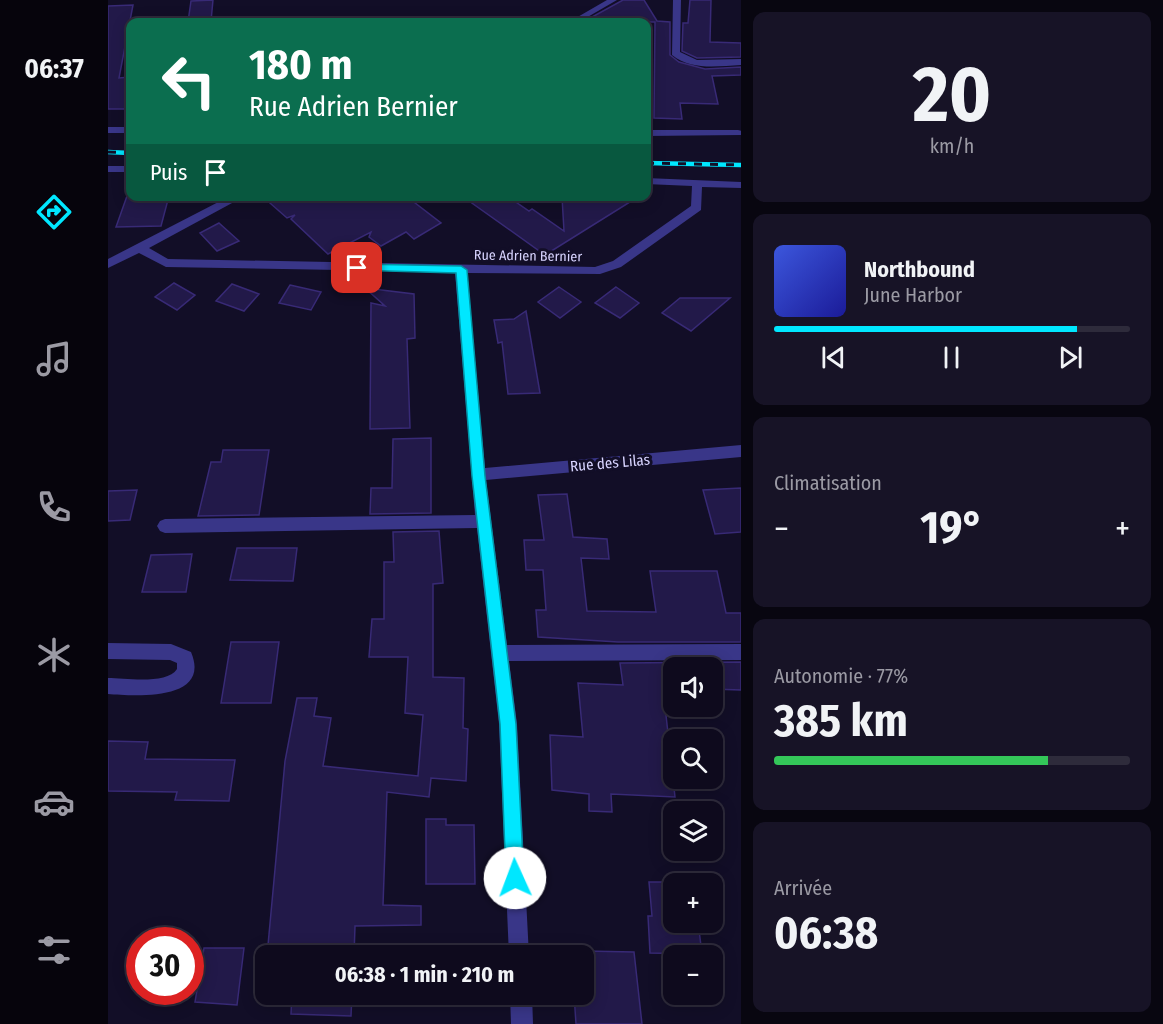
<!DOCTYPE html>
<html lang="fr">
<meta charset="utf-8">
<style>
:root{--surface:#0e0a1d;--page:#171326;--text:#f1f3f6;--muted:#9b9aa4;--line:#2e2b3b;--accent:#00e7ff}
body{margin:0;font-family:"Fira Sans Condensed",sans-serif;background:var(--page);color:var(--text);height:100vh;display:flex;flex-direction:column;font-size:22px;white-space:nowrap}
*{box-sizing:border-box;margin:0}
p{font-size:20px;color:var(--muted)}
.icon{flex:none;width:33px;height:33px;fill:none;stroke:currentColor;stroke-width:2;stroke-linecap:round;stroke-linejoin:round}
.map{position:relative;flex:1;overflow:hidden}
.side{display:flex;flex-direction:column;gap:12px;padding:12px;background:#080610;width:422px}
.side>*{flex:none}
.banner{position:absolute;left:18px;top:18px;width:525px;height:183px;border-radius:12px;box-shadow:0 3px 15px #0003,0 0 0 2px var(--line);background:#0b6e4f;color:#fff;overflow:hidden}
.fabs{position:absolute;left:555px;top:657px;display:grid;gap:12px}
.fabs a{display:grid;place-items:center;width:60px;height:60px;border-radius:12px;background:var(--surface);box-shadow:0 3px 15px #0003,0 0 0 2px var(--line);font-size:30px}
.speed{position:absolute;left:18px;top:927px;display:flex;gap:12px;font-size:30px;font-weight:700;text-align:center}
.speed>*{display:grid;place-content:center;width:78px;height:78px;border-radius:50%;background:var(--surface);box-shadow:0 3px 15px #0003,0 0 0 2px var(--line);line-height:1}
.speed .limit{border:9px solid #d22;background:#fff;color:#111}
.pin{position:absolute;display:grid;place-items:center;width:51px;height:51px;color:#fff;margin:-26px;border-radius:12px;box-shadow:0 3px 9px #0006}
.me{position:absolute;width:66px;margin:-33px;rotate:358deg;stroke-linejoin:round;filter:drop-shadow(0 0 4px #0008)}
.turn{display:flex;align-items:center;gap:21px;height:126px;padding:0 24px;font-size:27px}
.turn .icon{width:78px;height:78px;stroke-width:2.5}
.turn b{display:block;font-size:42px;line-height:51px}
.then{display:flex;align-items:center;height:57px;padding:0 24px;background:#0003;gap:12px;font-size:22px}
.big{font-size:45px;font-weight:700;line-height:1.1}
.side .tile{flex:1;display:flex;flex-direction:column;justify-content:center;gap:9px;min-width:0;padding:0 21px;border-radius:12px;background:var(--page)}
.side .dial{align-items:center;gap:0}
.dial b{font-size:78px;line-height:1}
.song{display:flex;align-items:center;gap:18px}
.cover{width:72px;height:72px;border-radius:9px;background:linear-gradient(135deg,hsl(230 70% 55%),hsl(240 70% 35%))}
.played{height:6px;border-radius:3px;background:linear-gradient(90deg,var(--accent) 85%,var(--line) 85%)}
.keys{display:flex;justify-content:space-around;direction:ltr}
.heat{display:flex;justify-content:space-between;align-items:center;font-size:33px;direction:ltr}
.charge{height:9px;border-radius:4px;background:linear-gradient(90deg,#34c759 77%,var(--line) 0)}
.trip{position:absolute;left:147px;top:945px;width:339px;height:60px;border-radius:12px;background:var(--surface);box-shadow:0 3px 15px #0003,0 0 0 2px var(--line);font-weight:700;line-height:60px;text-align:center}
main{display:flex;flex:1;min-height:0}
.tab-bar{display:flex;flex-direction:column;width:108px;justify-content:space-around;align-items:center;background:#06040c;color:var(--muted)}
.tab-bar .icon{width:42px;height:42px}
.tab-bar .selected{color:var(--accent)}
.tab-bar b{font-size:27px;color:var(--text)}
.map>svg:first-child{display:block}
.building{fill:#221949;stroke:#382a76;stroke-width:1.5}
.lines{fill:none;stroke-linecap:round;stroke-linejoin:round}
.minor{fill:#393688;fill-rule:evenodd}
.rail-casing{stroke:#00e7ff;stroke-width:4.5}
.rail{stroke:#120e27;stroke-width:3;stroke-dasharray:8;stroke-linecap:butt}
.route{fill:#00e7ff;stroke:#0096a6;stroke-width:1.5}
.labels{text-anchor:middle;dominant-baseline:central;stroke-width:6;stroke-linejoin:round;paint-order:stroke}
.far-street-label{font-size:14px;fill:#d8d4ff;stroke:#120e27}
.street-label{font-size:15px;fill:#d8d4ff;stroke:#120e27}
</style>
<main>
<nav class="tab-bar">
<b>06:37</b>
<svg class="icon selected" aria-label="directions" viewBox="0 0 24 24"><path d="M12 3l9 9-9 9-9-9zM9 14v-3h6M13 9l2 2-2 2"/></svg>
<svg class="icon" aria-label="music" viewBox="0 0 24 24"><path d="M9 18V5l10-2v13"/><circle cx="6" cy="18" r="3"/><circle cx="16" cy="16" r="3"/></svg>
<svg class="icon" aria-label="phone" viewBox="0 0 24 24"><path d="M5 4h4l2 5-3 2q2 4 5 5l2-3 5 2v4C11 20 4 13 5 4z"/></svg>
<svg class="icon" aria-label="climate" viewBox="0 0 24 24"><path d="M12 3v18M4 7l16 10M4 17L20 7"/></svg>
<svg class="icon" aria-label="car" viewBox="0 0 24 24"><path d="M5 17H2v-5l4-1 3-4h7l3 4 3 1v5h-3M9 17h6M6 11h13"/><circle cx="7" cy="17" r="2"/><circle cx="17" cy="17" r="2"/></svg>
<svg class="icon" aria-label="filters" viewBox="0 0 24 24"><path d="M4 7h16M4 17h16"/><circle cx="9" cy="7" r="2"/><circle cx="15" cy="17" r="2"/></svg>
</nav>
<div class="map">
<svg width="634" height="1024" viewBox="0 0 634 1024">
<rect width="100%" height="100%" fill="#120e27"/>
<!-- building -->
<path class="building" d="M 105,0 L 103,21 L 80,22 L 83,1 Z
M 515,0 L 536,0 L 549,21 L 562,22 L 562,55 L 571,62 L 597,69 L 633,67 L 633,75 L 604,76 L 610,104 L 572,103 L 574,119 L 546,118 L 547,22 L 475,22 Z
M 582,0 L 603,0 L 602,42 L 633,43 L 633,57 L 589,58 L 574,51 L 575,23 L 580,23 Z
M 25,5 L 11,78 L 22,77 L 22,96 L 17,109 L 0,109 L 0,6 Z
M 19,196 L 61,196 L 53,226 L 8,227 Z
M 154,196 L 298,196 L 333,223 L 306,239 L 298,232 L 273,246 L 261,237 L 263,232 L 220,254 L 183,219 L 187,215 L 179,218 Z
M 354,196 L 399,196 L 421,211 L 424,209 L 456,231 L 454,197 L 530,197 L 437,255 Z
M 111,223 L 131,241 L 109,251 L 92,233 Z
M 66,283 L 87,295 L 69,310 L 47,297 Z
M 124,284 L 151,294 L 136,311 L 108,301 Z
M 182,285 L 213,292 L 203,310 L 171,303 Z
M 451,287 L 473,302 L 452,318 L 430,302 Z
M 508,287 L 531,303 L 512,318 L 487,303 Z
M 257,288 L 306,294 L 307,338 L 299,339 L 302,428 L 262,429 L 263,303 L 277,306 Z
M 572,298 L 622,298 L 583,331 L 554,313 Z
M 418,311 L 432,393 L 400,394 L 394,342 L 390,343 L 386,320 L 406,319 Z
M 323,438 L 323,513 L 262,514 L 263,488 L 284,488 L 285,439 Z
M 115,450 L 161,450 L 151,515 L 90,516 L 103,462 L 113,462 Z
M 633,488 L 633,532 L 607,534 L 595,490 Z
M 29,490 L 22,520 L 0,521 L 0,491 Z
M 459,494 L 465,537 L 499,539 L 501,559 L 473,558 L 479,611 L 548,612 L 542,571 L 609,571 L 618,613 L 633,613 L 633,642 L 510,642 L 430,637 L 428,610 L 438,610 L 435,570 L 418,570 L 416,540 L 436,540 L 430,495 Z
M 331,531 L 335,583 L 325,584 L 325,677 L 356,678 L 355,728 L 360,729 L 358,781 L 323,778 L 321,797 L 279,792 L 275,905 L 313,906 L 313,925 L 247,926 L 246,956 L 159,956 L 177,761 L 189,698 L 209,698 L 206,716 L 223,718 L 215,766 L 310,776 L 315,715 L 297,713 L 300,657 L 261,657 L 264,619 L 276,619 L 276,562 L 286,562 L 285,532 Z
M 129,548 L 189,548 L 185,581 L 122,580 Z
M 84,554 L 78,592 L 34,592 L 43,555 Z
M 123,642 L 171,642 L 163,703 L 113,703 Z
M 633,662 L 633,690 L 604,689 L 604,668 L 566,668 L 566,707 L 557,706 L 567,797 L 503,794 L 504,812 L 481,811 L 481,794 L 444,790 L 442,735 L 475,737 L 470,683 L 515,685 L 512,663 Z
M 0,741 L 40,742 L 37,759 L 127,760 L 121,801 L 67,800 L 69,792 L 0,791 Z
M 318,819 L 338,819 L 338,825 L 366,825 L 367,884 L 318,884 Z
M 541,882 L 566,882 L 566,922 L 590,922 L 594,954 L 542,953 L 540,916 L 544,916 Z
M 96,948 L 136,948 L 129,1005 L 87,1002 Z
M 476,951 L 526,952 L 534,1024 L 468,1024 L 466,994 L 476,994 Z
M 184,994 L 244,994 L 243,1016 L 183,1014 Z"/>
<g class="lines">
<!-- minor -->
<path class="minor" d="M 499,0 L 509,0 L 471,22 L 461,22 Z
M 565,0 L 573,0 L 572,52 L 589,60 L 634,59 L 634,65 C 610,66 584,71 564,55 Z
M 0,127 L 22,127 L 22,133 L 0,133 Z
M 538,130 L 630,130 L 634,131 L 634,135 L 538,136 Z
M 0,166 L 22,166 L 22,172 L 0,172 Z
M 538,178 L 634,182 L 634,188 L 594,187 L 593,210 L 513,267 L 492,274 L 359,273 L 377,468 L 634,445 L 634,457 L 378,480 L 399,645 L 634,644 L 634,660 L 401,661 L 409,724 L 421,956 L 401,956 L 391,724 L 369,528 L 57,533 L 52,531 L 49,526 L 52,521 L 57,519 L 367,515 L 347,272 L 58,267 L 31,253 L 0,268 L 0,259 L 122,196 L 137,196 L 41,248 L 60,259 L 487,267 L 505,261 L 583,206 L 584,186 L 538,184 Z
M 0,643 L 63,644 L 83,652 C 104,702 26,696 0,694 L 0,678 C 17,678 59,685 69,669 L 69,663 L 62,660 L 0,659 Z
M 402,994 L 424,994 L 425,1024 L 403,1024 Z"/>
<defs>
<path id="rail" d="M 0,152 L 22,153
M 538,163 L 634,165"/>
</defs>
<!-- rail casing -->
<use href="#rail" class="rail-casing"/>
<!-- rail -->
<use href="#rail" class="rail"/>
</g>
<!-- route -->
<path class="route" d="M 249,264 L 353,266 L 359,270 L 377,476 L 408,724 L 416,878 L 413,884 L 407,887 L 400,884 L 398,878 L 392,724 L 364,476 L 348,273 L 245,270 L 243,268 Z"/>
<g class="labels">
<!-- far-street labels -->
<g class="far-street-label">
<text transform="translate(420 256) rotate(1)">Rue Adrien Bernier</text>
</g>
<!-- street labels -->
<g class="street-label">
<text transform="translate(502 463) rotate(-5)">Rue des Lilas</text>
</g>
</g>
</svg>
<div class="fabs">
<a><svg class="icon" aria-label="sound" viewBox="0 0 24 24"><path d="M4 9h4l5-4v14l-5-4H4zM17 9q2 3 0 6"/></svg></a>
<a><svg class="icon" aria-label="search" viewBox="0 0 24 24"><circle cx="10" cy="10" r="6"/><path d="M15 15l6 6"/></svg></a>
<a><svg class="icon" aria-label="layers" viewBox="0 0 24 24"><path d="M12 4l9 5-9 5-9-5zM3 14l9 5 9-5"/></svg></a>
<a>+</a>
<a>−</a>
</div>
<div class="speed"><div class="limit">30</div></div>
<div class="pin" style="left:249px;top:268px;background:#d93025"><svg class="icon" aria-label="arrive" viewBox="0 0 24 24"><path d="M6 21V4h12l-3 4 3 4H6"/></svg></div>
<svg class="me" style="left:407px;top:878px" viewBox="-20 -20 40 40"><circle r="19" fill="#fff"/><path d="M0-13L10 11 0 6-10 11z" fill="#00e7ff"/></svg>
<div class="trip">06:38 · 1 min · 210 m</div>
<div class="banner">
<div class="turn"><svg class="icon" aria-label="left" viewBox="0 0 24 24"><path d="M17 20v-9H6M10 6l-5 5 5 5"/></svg><div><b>180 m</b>Rue Adrien Bernier</div></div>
<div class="then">Puis<svg class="icon" aria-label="arrive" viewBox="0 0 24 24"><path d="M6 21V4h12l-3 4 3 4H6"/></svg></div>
</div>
</div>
<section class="side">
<div class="tile dial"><b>20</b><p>km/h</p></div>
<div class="tile">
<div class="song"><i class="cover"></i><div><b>Northbound</b><p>June Harbor</p></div></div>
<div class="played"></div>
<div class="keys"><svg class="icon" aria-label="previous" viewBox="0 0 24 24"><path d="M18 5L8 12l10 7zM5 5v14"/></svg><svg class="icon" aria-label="pause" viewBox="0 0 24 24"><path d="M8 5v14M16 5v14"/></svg><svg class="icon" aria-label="next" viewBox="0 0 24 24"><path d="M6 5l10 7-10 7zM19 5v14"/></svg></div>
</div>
<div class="tile"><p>Climatisation</p>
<div class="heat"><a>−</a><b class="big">19°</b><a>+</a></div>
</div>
<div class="tile"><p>Autonomie · 77%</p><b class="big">385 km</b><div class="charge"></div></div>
<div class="tile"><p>Arrivée</p><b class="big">06:38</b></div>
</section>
</main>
